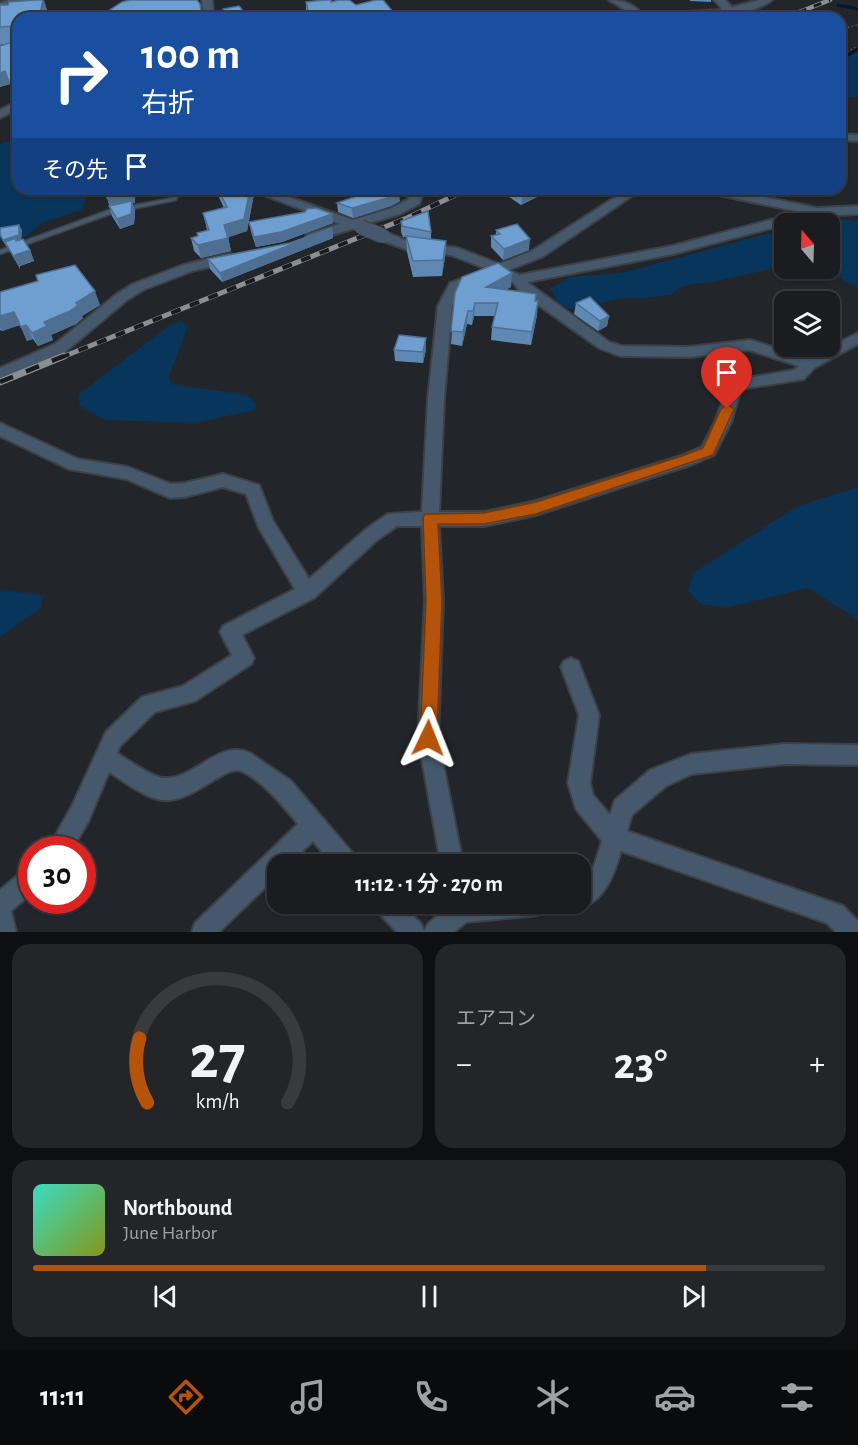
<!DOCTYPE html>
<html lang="ja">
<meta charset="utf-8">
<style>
:root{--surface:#1a1c20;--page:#232529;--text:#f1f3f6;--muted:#9fa1a5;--line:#383a3e;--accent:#b45309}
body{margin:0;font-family:"Alegreya Sans","Noto Sans JP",sans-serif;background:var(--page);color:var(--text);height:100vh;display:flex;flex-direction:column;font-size:22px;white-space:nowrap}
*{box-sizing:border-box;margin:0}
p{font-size:20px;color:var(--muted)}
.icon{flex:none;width:33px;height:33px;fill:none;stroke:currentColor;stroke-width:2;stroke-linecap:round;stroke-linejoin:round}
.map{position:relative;height:932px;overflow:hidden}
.details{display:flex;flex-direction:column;gap:12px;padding:12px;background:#0e0f12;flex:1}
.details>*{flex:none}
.hud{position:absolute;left:12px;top:12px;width:834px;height:183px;border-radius:18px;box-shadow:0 2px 4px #0004,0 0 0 2px var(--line);background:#1a4fa0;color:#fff;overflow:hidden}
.needle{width:39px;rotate:341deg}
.tools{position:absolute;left:774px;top:213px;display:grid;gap:12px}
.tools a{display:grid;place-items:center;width:66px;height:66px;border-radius:12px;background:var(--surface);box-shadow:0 2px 4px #0004,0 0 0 2px var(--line);font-size:30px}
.speed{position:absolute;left:18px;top:836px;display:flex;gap:12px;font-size:30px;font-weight:700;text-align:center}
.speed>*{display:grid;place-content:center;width:78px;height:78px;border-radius:50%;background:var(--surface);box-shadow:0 2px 4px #0004,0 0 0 2px var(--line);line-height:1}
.speed .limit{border:9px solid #d22;background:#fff;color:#111}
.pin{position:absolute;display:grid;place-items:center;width:51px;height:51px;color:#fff;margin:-62px -26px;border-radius:50% 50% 50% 0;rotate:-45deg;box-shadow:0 0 6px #0007}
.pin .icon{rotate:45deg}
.me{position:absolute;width:66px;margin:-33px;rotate:2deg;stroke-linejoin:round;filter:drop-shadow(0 0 4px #0008)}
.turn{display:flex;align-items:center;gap:21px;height:126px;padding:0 30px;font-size:27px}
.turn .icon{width:78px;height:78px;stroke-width:2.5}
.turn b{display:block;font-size:42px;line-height:51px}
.then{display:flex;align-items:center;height:57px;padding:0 30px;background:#0003;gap:12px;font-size:22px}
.big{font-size:45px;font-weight:600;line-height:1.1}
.details .tile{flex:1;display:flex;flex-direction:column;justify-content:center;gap:9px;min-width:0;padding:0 21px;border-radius:18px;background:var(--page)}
.details .dial{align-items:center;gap:0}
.dial svg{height:156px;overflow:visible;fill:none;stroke:var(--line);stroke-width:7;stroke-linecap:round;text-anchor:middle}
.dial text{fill:var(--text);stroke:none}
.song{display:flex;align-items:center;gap:18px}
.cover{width:72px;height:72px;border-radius:9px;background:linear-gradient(135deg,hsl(170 70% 55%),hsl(70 70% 35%))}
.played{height:6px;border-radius:3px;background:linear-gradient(90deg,var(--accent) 85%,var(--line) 85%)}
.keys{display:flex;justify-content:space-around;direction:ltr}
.heat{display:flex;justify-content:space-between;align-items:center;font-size:33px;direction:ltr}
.details .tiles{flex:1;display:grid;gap:12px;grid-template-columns:1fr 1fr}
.tile:last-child{grid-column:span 2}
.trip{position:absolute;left:267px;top:854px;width:324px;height:60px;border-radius:18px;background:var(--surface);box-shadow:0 2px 4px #0004,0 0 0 2px var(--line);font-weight:600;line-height:60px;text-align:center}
.tab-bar{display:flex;height:96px;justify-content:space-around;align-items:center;background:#0a0b0d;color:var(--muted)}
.tab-bar .icon{width:42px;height:42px}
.tab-bar .on{color:var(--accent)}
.tab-bar b{font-size:27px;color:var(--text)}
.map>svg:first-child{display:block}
.green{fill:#07355b}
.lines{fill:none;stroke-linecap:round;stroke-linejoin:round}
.stream-far1{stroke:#02182e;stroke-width:3}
.stream{stroke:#02182e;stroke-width:4}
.service-casing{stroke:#3d4145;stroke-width:3}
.minor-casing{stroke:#3d4145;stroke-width:4}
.tertiary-casing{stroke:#3d4145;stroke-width:4}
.path{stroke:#676a6f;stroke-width:1.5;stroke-dasharray:1 3;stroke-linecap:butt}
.service{fill:#46596c;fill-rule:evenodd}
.minor{fill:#46596c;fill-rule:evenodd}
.tertiary{fill:#46596c;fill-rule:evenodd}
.rail-far2-casing{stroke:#8b8e92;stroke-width:4.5}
.rail-far1-casing{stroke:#8b8e92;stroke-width:5}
.rail-casing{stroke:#8b8e92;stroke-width:7}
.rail-far2{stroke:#191d21;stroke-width:3;stroke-dasharray:8;stroke-linecap:butt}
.rail-far1{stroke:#191d21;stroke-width:4;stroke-dasharray:10;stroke-linecap:butt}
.rail{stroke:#191d21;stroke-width:4.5;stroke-dasharray:14;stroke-linecap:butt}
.minor-bridge-casing{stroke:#3d4145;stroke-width:16;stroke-linecap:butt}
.minor-bridge{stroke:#46596c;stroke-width:14}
.wall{fill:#5f89b3}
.shaded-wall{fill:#4e6f92}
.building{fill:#6f9fd0;stroke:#4e6f92;stroke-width:1.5}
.route{fill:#b45309;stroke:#753606;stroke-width:1.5}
</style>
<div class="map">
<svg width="858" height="932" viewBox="0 0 858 932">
<rect width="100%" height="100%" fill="#22262b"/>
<!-- green -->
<path class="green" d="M 858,51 L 858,97 L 840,98 L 840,55 Z
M 18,141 L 18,189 L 84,189 L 86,197 L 81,210 L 43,222 L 27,236 L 0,241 L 0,145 L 4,142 Z
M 830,218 L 858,221 L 858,288 L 825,269 L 830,268 L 830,224 L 807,223 Z
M 784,229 L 784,266 L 713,282 L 692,284 L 680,287 L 671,295 L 646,298 L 623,298 L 570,309 L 557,302 L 551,288 L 570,277 L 623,273 Z
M 180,321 L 188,326 L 169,376 L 171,384 L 247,395 L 256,403 L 255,410 L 195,423 L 105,420 L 80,406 L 78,395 L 170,325 Z
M 858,487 L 858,620 L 808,588 L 728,607 L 702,605 L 688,591 L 693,573 L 798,506 Z
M 0,590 L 43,595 L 41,608 L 0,637 Z"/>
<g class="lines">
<!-- stream-far1 -->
<path class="stream-far1" d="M 838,5 L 858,9
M 840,60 L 858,49"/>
<!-- stream -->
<path class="stream" d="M 147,289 L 158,284"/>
<defs>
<path id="service" d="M 176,189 L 182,189 L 176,200 L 113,213 L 0,254 L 0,250 L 109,210 L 172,198 Z"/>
<path id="minor" d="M 8,0 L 21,0 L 0,9 L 0,3 Z
M 202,0 L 212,0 L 214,18 L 204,18 Z
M 609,0 C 623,0 637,5 644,18 L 627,18 L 632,14 Z
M 714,0 L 725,0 L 731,6 L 732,18 L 722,18 L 721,7 Z
M 560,13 L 578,18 L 502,18 L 507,15 Z
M 18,101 L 18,109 L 0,118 L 0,110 Z
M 840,134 L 858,135 L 858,141 L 840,140 Z
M 248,189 L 266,189 L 353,220 L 392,208 L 409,199 L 403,189 L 416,189 L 422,196 L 419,204 L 400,214 L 363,225 L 362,229 L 352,229 L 312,241 L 306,237 L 307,234 L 340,224 Z
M 628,189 L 642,189 L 542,257 L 509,270 L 520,275 L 672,246 L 801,212 L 709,193 L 703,189 L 726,189 L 817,208 L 858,206 L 858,214 L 817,216 L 673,254 L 527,282 L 609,342 L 621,346 L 689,347 L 750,340 L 808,358 L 858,333 L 858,344 L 814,368 L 804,379 L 741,389 L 731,422 L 714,455 L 693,464 L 536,515 L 484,526 L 439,526 L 443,601 L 438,738 L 463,864 L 441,864 L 418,738 L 425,601 L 422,526 L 397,526 L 377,540 L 314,598 L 242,635 L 254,658 L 251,664 L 195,701 L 155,712 L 120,746 L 117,753 C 128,760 152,777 163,778 C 196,780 217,739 250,753 L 291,781 L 355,856 L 358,864 L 332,864 L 313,841 L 289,864 L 278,864 L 278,875 L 219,932 L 192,932 L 195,923 L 298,824 C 284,807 262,780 241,771 C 224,764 189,808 157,799 C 141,795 124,781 109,772 L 88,822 L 72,849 L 48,849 L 72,806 L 106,732 L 142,697 L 183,686 L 232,655 L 220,632 L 223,626 L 295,589 L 259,528 L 246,494 L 223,487 L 185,497 L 170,498 L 126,479 L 69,469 L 0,436 L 0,423 L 78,459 L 128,467 L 171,484 L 185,483 L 223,474 L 259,485 L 273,521 L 309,579 L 365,530 L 388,514 L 422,512 L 428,399 L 438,306 L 450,283 L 487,269 L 451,255 L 408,250 L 378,239 L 377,236 L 378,233 L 388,233 L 410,242 L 458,248 L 499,264 L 532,251 ZM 497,274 L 514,283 L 519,291 L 599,348 L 620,356 L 689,357 L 749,350 L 799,366 L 794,370 L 730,381 L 715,422 L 702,447 L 681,456 L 536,501 L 484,512 L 439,512 L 444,399 L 452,306 L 460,289 Z
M 229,254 L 234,255 L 236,258 L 234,261 L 192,271 L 143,290 L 127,300 L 65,352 L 0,379 L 0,368 L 55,344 L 117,294 L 133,284 L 183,265 Z
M 571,658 L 578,661 L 599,715 L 590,783 L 593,795 L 610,815 L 615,800 L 650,770 L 691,754 L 785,744 L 858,745 L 858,765 L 785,764 L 692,774 L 666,786 L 632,815 L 627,831 L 843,906 L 858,921 L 858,932 L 836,932 L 827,923 L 621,851 C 614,874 605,901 580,908 L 572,904 L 580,903 L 580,881 L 594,866 L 602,841 L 576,809 L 568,783 L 579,715 L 561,667 L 564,661 Z
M 32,867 L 32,893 L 11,911 L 16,932 L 0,932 L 0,890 L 24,870 Z
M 373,903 L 401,903 L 421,924 L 424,931 L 428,924 L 452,903 L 550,903 L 546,911 L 538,915 L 466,922 L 454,932 L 397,932 L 377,911 Z"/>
<path id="tertiary" d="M 759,0 L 772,0 C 743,23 670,18 634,18 L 639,15 L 721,10 Z"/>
</defs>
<!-- service casing -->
<use href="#service" class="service-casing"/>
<!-- minor casing -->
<use href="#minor" class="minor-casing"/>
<!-- tertiary casing -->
<use href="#tertiary" class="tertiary-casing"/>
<!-- path -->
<path class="path" d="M 840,29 L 858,25
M 840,55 L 858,46"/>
<!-- service -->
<use href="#service" class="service"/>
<!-- minor -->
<use href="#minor" class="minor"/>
<!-- tertiary -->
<use href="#tertiary" class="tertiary"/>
<defs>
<path id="rail-far2" d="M 784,18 L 830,0"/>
<path id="rail-far1" d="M 60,358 L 407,218 L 468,189"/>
<path id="rail" d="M 0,382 L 64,356"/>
</defs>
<!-- rail-far2 casing -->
<use href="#rail-far2" class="rail-far2-casing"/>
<!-- rail-far1 casing -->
<use href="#rail-far1" class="rail-far1-casing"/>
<!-- rail casing -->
<use href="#rail" class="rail-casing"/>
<!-- rail-far2 -->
<use href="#rail-far2" class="rail-far2"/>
<!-- rail-far1 -->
<use href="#rail-far1" class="rail-far1"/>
<!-- rail -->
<use href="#rail" class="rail"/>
<defs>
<path id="minor-bridge" d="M 361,227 L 383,236"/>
</defs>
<!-- minor-bridge casing -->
<use href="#minor-bridge" class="minor-bridge-casing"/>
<!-- minor-bridge -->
<use href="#minor-bridge" class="minor-bridge"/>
</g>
<!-- wall -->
<path class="wall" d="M 690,0 L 711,0 L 711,2 L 690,1 Z
M 306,2 L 331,2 L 356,5 L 394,13 L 394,18 L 309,18 L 306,11 Z
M 0,5 L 49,16 L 48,18 L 18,18 L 18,94 L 14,95 L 10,84 L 0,87 L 5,44 L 0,45 Z
M 105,189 L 135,189 L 135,203 L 132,203 L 135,211 L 134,224 L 120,229 L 112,216 Z
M 215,189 L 253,189 L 254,194 L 247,231 L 228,237 L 231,251 L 201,258 L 194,251 L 191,238 L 197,236 L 207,230 L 203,213 L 224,208 Z
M 461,189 L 470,189 L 467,193 Z
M 497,189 L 553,189 L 521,205 Z
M 400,201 L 391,206 L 353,218 L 338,212 L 337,203 Z
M 401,221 L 431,232 L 431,239 L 446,241 L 445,257 L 442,276 L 413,277 L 407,252 L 406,237 L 403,237 L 401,232 Z
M 249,222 L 333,223 L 282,242 L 256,247 L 251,232 Z
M 0,228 L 22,230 L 21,240 L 30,250 L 34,261 L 20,266 L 20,269 L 7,245 L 6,246 L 0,236 Z
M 332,228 L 333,238 L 222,282 L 210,269 L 208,259 L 290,243 Z
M 496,230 L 529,250 L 503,260 L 491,247 L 491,236 L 496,235 Z
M 511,287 L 505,290 L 535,301 L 537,315 L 531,345 L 491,340 L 492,327 L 495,316 L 474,316 L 472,325 L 467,324 L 462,346 L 451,344 L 455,293 Z
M 0,292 L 100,305 L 82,316 L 83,318 L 76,324 L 51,335 L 53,340 L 38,346 L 33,339 L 27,341 L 20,325 L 2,331 L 0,330 Z
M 576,303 L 609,316 L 607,326 L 598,331 L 574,314 Z
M 426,349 L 423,363 L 395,361 L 394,350 Z"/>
<!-- shaded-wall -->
<path class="shaded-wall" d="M 44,0 L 49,16 L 48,18 L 39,18 Z
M 394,13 L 394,18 L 389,18 L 389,14 Z
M 209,15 L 209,18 L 195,18 Z
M 5,71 L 10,84 L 0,87 L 0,73 Z
M 18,79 L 18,94 L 14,95 L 9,82 Z
M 132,189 L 135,189 L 135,203 L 132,203 L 135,211 L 134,224 L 120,229 L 117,219 L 110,208 L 107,198 Z
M 250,189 L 253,189 L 254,194 L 247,231 L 227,238 L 224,225 Z
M 290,189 L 308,189 L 309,191 L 291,195 Z
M 529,189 L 553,189 L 521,205 L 523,192 Z
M 399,192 L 400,201 L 391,206 L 353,218 L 352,208 Z
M 332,214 L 333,223 L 282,242 L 256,247 L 254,237 Z
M 19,225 L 22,230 L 21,240 L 6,246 L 3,240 Z
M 332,228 L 333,238 L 222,282 L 220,273 Z
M 228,238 L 231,251 L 201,258 L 198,245 Z
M 530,239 L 529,250 L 503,260 L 504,249 Z
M 446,241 L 445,257 L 442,276 L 443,260 Z
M 30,250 L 34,261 L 20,266 L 20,269 L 15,259 L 15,255 Z
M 512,273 L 511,287 L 485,300 L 486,287 Z
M 95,291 L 100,305 L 82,316 L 83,318 L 76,324 L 51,335 L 53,340 L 38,346 L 32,333 L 44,322 Z
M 538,301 L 537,315 L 531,345 L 532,332 Z
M 475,303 L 474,316 L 472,325 L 473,311 Z
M 468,311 L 467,324 L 462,346 L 463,332 Z
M 14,312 L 20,325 L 2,331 L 0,327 L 0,316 Z
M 609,316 L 607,326 L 598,331 L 600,321 Z
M 26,325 L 33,339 L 27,341 L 21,327 Z
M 426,338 L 426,349 L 423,363 L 423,352 Z"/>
<!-- building -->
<path class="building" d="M 35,0 L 43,0 L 39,18 L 18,18 L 18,26 L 0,27 L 0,5 L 8,5 L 9,2 Z
M 130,0 L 197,0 L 200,4 L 201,12 L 209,15 L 195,18 L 98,18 L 122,2 Z
M 325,0 L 331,0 L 331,2 L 340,0 L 349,0 L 356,5 L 376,0 L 383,0 L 394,13 L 389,14 L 392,18 L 310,18 L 306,2 Z
M 239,6 L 249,18 L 227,18 L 223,9 Z
M 18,40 L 18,79 L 9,82 L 5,71 L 0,73 L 0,46 Z
M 105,189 L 132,189 L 132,193 L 107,198 Z
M 218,189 L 250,189 L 244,219 L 224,225 L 228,238 L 198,245 L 191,238 L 198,236 L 197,233 L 209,230 L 203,213 L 227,207 Z
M 377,189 L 397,189 L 399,192 L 391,197 L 352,208 L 337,203 Z
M 517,189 L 529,189 L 523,192 Z
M 132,201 L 131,214 L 117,219 L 109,206 Z
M 316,208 L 332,214 L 281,232 L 254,237 L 249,222 L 305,212 L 307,209 Z
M 428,211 L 431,232 L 402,226 L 401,221 Z
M 517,224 L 530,239 L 504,249 L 491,236 L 500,234 L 496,230 Z
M 19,225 L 19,235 L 3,240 L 0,234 L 0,228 Z
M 332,228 L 220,273 L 208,259 L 290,243 Z
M 406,236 L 446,241 L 443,260 L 413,261 Z
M 16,238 L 16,241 L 23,239 L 30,250 L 15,255 L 15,259 L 5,242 Z
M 498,263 L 512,273 L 486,287 L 536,294 L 535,301 L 538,301 L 532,332 L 492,327 L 498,303 L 475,303 L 473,311 L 468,311 L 463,332 L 451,331 L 455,293 L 462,277 Z
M 75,265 L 95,291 L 76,303 L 78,305 L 70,311 L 44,322 L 47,326 L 32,333 L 26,325 L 21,327 L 14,312 L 0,316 L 0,292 L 38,281 L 36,275 Z
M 590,297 L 609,316 L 600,321 L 576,303 Z
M 399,335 L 426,338 L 423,352 L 394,350 Z"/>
<!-- route -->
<path class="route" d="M 727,404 L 734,409 L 713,455 L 536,514 L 484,524 L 438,524 L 442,601 L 437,738 L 434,744 L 428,746 L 422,744 L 420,738 L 426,601 L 423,518 L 425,514 L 484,513 L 536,502 L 682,456 L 703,448 L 721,409 Z"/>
</svg>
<div class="tools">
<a><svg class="needle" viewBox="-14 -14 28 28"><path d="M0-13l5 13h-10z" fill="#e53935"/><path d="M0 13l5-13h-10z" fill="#9fa1a5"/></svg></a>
<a><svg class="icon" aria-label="layers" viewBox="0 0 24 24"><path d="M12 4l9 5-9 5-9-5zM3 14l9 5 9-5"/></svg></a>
</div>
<div class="speed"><div class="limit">30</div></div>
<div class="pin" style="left:727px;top:409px;background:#d93025"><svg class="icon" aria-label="arrive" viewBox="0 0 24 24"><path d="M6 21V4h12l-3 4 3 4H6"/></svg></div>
<svg class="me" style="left:428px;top:738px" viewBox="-20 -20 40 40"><path d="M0-17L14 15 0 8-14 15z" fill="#b45309" stroke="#fff" stroke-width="4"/></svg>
<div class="trip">11:12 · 1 分 · 270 m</div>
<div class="hud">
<div class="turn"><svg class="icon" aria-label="right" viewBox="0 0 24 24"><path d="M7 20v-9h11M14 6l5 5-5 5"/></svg><div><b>100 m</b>右折</div></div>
<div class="then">その先<svg class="icon" aria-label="arrive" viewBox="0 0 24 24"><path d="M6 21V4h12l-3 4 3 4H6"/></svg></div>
</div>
</div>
<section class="details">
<div class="tiles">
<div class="tile dial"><svg viewBox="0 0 100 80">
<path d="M14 69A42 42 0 1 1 86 69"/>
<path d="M14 69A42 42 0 0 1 10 36" stroke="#b45309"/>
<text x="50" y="56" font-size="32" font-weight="700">27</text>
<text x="50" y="72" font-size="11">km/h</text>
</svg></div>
<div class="tile"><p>エアコン</p>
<div class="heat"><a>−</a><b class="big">23°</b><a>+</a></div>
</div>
<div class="tile">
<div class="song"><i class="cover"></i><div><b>Northbound</b><p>June Harbor</p></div></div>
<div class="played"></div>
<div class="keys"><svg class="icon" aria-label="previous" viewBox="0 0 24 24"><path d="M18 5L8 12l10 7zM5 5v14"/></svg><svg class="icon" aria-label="pause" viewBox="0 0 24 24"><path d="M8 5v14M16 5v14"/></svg><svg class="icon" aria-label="next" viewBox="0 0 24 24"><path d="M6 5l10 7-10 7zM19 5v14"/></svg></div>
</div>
</div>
</section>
<nav class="tab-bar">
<b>11:11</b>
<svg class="icon on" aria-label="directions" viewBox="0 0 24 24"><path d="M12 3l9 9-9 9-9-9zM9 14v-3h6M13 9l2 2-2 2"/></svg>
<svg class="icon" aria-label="music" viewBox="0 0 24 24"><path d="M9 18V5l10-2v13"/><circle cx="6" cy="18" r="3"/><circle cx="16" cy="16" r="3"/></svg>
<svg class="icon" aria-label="phone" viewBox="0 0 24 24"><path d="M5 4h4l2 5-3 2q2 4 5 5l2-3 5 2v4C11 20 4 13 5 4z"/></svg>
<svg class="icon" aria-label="climate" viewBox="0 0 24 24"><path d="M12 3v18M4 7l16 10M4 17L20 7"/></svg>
<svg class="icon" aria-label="car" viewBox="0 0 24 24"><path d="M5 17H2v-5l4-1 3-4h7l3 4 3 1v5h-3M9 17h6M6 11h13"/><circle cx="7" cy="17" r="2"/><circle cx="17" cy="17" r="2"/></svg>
<svg class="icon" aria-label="filters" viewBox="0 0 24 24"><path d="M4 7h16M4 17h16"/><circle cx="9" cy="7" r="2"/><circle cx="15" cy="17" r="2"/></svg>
</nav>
